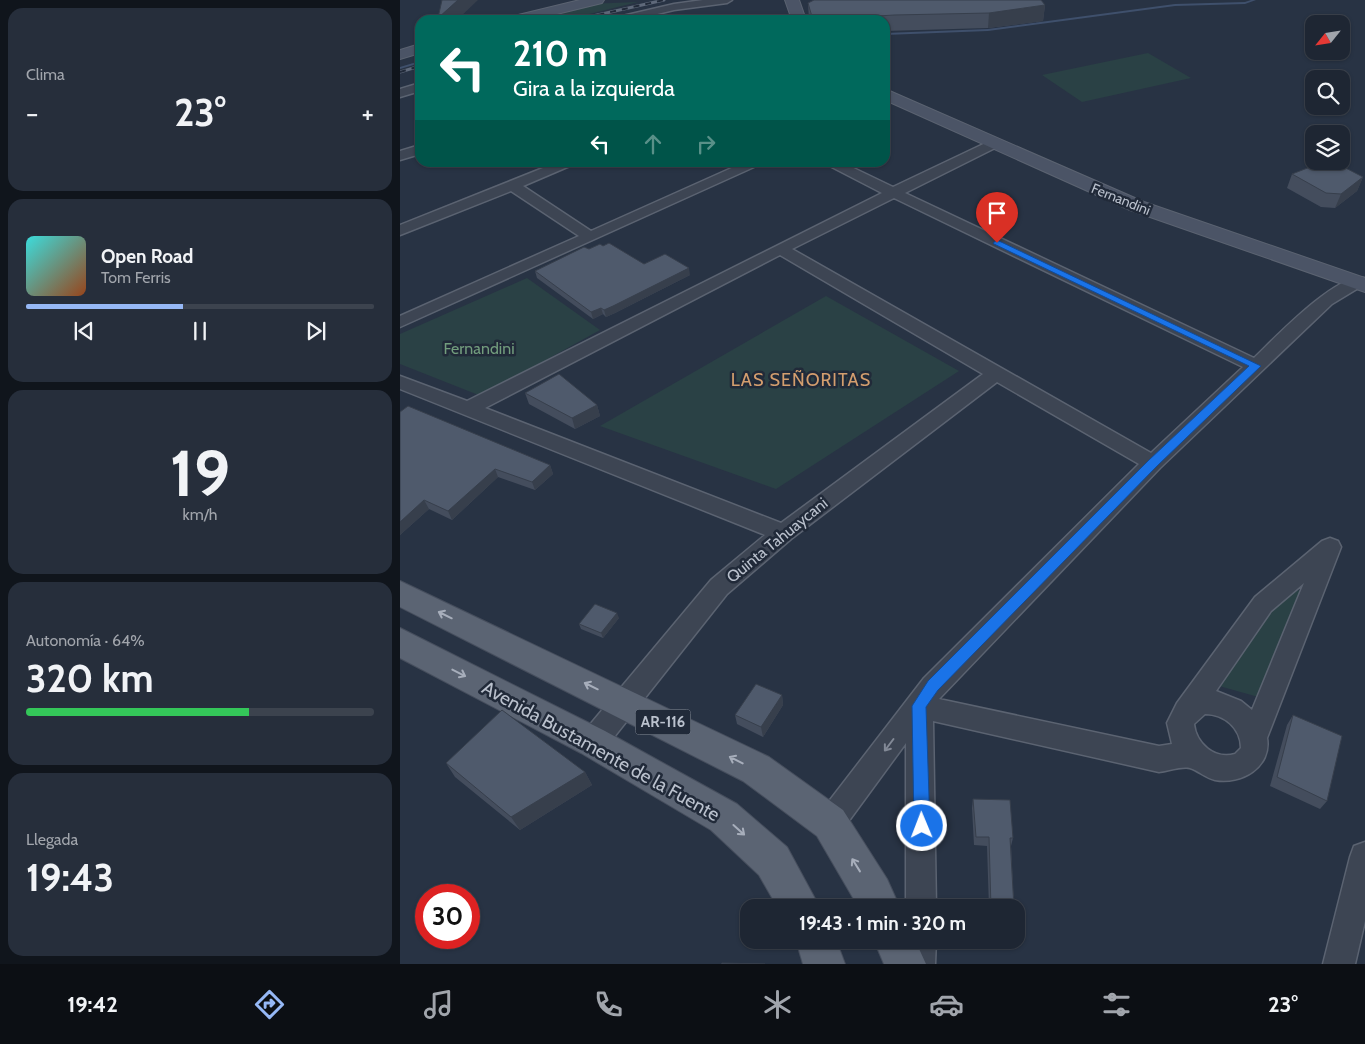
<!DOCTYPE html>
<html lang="es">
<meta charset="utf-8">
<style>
:root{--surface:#1e2633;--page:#262e3b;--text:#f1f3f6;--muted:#a1a5ac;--line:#3c434e;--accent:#96b8f6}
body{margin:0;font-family:Cabin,sans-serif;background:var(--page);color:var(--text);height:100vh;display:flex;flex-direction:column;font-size:19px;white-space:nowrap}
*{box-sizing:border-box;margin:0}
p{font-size:16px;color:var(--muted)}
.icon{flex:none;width:28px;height:28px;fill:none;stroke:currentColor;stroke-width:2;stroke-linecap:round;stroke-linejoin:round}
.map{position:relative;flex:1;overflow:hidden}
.details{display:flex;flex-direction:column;gap:8px;padding:8px;background:#10151c;width:400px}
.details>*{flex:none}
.banner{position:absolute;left:15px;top:15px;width:475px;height:152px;border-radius:15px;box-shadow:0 1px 4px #0004,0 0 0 1px var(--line);background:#00695c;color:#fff;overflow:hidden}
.needle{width:32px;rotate:240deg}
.controls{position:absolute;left:905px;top:15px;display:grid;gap:10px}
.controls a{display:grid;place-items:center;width:45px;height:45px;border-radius:10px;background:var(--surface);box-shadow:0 1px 4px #0004,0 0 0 1px var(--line);font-size:25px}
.speed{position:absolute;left:15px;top:884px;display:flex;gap:10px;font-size:25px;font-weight:700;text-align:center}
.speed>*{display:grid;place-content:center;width:65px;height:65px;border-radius:50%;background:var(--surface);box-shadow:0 1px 4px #0004,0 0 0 1px var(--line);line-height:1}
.speed .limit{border:8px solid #d22;background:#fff;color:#111}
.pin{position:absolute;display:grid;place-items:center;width:42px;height:42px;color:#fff;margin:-51px -21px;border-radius:50% 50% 50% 0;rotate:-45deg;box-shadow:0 0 5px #0007}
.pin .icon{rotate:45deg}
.me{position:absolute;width:55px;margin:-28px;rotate:359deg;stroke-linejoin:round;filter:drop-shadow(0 0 4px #0008)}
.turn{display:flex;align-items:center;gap:18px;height:105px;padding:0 15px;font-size:22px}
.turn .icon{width:65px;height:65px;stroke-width:2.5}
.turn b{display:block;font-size:35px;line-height:42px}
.lanes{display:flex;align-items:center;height:48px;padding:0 15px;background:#0003;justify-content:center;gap:25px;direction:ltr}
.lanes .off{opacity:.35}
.big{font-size:38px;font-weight:800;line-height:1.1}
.details .tile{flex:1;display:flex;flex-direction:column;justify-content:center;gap:8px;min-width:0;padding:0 18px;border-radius:15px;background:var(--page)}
.details .dial{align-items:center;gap:0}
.dial b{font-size:65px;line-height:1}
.song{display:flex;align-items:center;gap:15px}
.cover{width:60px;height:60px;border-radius:8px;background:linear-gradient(135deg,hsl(180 70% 55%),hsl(20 70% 35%))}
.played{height:5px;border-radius:2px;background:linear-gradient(90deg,var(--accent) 45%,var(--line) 45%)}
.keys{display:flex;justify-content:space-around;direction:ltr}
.heat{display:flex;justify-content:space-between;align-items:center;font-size:28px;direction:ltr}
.charge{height:8px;border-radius:4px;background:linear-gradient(90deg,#34c759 64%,var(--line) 0)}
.trip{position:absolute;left:340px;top:899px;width:285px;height:50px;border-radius:15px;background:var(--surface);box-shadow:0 1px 4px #0004,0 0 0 1px var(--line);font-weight:800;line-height:50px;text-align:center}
.menu{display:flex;height:80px;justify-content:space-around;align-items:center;background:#0c0f14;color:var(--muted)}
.menu .icon{width:35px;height:35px}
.menu .current{color:var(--accent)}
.menu b{font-size:22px;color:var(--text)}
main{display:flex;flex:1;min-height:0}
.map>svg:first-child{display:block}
.green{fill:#2a4145}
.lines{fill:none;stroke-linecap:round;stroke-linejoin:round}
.stream{fill:#3f506c;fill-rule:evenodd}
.street-casing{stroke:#5b6371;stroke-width:3}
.secondary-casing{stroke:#5b6371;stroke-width:2}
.primary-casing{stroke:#464e5d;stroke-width:2}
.street{fill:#3d4553;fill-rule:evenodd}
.secondary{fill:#4b5466;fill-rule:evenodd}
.primary{fill:#5b6473;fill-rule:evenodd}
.rail-casing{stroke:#5f697a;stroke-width:3}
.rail{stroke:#212a39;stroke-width:2;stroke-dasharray:6;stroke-linecap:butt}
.wall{fill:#444d5d}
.shaded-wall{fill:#373f4c}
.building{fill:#4f5a6c;stroke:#373f4c}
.oneway{stroke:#a7aebb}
.oneway2{stroke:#828996}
.route{fill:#1a73e8;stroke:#114b97}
.labels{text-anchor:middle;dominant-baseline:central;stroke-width:5;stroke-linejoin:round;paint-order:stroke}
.far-street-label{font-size:14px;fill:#bac1cd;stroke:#212a39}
.shield{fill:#212a39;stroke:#8c94a1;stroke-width:1}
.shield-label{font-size:15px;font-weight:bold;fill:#bac1cd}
.park-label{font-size:16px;fill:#729d7d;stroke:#212a39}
.street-label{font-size:16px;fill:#bac1cd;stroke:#212a39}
.neighbourhood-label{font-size:18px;letter-spacing:1px;fill:#d49e6e;stroke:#212a39}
.near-street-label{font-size:19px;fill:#bac1cd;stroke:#212a39}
</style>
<main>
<section class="details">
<div class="tile"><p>Clima</p>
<div class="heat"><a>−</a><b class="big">23°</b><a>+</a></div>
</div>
<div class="tile">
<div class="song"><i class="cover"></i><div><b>Open Road</b><p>Tom Ferris</p></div></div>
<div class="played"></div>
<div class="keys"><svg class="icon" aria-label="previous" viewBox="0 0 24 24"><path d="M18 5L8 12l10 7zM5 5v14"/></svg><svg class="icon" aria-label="pause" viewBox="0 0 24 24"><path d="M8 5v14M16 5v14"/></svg><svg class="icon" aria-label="next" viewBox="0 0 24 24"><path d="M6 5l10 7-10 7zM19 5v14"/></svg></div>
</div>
<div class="tile dial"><b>19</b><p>km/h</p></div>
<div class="tile"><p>Autonomía · 64%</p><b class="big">320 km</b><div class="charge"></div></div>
<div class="tile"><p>Llegada</p><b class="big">19:43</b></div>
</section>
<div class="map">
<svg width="965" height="964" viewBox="0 0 965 964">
<rect width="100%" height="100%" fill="#283344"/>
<!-- green -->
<path class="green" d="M 238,2 L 165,20 L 132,20 L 186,4 Z
M 748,53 L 791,78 L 682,102 L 642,75 Z
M 127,278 L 200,330 L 81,396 L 0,364 L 0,334 Z
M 426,296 L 559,371 L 376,489 L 200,426 Z
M 884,588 L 902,591 L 862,698 L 812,684 Z"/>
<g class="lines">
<!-- stream -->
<path class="stream" d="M 851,0 L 856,0 L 845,4 L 775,6 L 588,31 L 485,35 L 485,33 L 588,29 L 775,4 L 845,2 Z
M 20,61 L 20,63 L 0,69 L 0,67 Z"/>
<defs>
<path id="street" d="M 303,0 L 332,0 L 327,3 L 274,10 L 232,20 L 213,20 L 214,18 L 274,4 Z
M 20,83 L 20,91 L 0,97 L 0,89 Z
M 594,139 L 601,143 L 599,146 L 505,193 L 854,358 C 874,339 937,272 964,278 L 965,284 L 932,304 L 760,468 L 539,699 L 759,746 L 772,744 L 767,723 L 777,703 L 855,597 L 922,541 L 930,538 L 938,541 L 941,547 L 867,738 C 872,767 841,785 815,780 C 806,778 799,771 790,768 C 782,766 767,771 759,772 L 533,721 L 536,908 L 506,908 L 506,743 L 440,833 L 430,837 L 420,833 L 415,823 L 420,813 L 524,678 L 739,464 L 597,382 L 391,539 L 327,594 L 203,751 L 193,754 L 183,751 L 179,742 L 183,733 L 311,580 L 365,535 L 0,389 L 0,376 L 67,401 L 482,193 L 422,162 L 441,162 L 493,187 ZM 494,198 L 843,367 L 751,453 L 392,249 ZM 380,255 L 583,374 L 381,523 L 85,408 ZM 904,583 L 852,710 L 841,701 L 816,691 L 871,611 ZM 805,714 C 824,714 841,728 841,748 L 835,754 C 814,760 796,743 794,724 Z
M 20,145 L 20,154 L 0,160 L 0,151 Z
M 158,162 L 179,162 L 123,186 L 191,231 L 345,162 L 365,162 L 0,327 L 0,316 L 179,236 L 111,191 L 0,235 L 0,225 Z
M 965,842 L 965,921 L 955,964 L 923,964 L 950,857 L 954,846 Z
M 504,940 L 536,940 L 535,964 L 503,964 Z"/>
<path id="secondary" d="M 180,0 L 204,0 L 202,3 L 132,20 L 108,20 L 110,17 Z
M 385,0 L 399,0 L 406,20 L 392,20 Z
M 20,44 L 20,53 L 0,59 L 0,50 Z
M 485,89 L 744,202 L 965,278 L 965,292 L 730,210 L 485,100 Z"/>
<path id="primary" d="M 0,581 L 369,757 L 443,810 L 487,879 L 500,908 L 459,908 L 417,836 L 343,781 L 0,607 Z
M 0,628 L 205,731 L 337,804 L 387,847 L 420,908 L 378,908 L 359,875 L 311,830 L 181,753 L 0,658 Z
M 396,940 L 436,940 L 445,964 L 403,964 Z
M 474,940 L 515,940 L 526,964 L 484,964 Z"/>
</defs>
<!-- street casing -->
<use href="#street" class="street-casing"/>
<!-- secondary casing -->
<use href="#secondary" class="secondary-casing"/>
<!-- primary casing -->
<use href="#primary" class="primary-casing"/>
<!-- street -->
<use href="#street" class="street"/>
<!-- secondary -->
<use href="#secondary" class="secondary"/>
<!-- primary -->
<use href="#primary" class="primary"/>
<defs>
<path id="rail" d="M 175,20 L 264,0
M 0,72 L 20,66"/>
</defs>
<!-- rail casing -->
<use href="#rail" class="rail-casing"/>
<!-- rail -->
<use href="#rail" class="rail"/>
</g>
<!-- wall -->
<path class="wall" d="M 408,3 L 645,5 L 643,21 L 588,28 L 485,31 L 485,20 L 409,20 Z
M 892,174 L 963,177 L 957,191 L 935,208 L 921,207 L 887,188 Z
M 203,246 L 244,264 L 290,275 L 215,313 L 206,317 L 203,314 L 193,319 L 137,278 L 135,271 L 189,249 Z
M 125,393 L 197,405 L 200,416 L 175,429 L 129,404 Z
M 0,412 L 150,465 L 153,474 L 135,490 L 98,477 L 52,520 L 29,509 L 0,535 Z
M 219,618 L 203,638 L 181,629 L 179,624 Z
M 382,695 L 383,705 L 363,737 L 337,724 L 335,715 Z
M 893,715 L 927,801 L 920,809 L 870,786 L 887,725 Z
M 46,763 L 185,772 L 192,785 L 120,830 L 55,777 Z
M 573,799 L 613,838 L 611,846 L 614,908 L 589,908 L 587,846 L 574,845 L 572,808 Z
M 590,940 L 614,940 L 613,945 L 590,944 Z"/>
<!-- shaded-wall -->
<path class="shaded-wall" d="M 58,0 L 78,0 L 57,20 L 39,20 L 38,18 Z
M 645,5 L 643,21 L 588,28 L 589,13 Z
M 963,177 L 957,191 L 935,208 L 941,194 Z
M 289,268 L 290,275 L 215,313 L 206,317 L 204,310 Z
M 201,308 L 203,314 L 193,319 L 191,312 Z
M 197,405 L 200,416 L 175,429 L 172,418 Z
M 150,465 L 153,474 L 135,490 L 132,482 Z
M 95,469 L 98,477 L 52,520 L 48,511 Z
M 24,500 L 29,509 L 0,535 L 0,522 Z
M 217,613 L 219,618 L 203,638 L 201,633 Z
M 382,695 L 383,705 L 363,737 L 361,727 Z
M 185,772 L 192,785 L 120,830 L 111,817 Z"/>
<!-- building -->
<path class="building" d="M 42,0 L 58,0 L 38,18 Z
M 414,0 L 641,0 L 645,5 L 589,13 L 494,15 L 413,20 L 408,3 Z
M 923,162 L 936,163 L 963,177 L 941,194 L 926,193 L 892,174 Z
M 209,243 L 244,264 L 265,254 L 289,268 L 213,306 L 204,310 L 201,308 L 191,312 L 135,271 L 184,247 L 189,249 L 200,244 L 203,246 Z
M 159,374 L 197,405 L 172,418 L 125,393 Z
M 8,406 L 150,465 L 132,482 L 95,469 L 48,511 L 24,500 L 0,522 L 0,412 Z
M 195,604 L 217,613 L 201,633 L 179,624 Z
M 356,684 L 382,695 L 361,727 L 335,715 Z
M 102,710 L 185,772 L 111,817 L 46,763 Z
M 893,715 L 942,736 L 927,801 L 877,777 Z
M 573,799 L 610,800 L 613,838 L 610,838 L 614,908 L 591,908 L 589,837 L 576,837 Z
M 322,963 L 365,964 L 321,964 Z"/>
<!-- one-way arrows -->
<defs><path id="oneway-shaft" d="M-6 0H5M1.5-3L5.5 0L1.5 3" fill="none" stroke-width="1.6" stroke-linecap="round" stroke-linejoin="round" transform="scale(1.25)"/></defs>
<g class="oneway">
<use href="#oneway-shaft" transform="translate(45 615) rotate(-154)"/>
<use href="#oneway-shaft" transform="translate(59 673) rotate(27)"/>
<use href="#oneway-shaft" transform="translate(191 686) rotate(-154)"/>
<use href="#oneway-shaft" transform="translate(336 760) rotate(-153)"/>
<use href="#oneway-shaft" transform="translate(339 830) rotate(42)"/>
<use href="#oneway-shaft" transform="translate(456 865) rotate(-122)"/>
</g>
<use class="oneway2" href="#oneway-shaft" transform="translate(489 745) rotate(127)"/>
<!-- route -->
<path class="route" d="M 597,240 L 861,366 L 757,466 L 538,690 L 526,707 L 530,826 L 527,831 L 522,834 L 516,831 L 514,826 L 512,706 L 528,681 L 749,460 L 849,366 L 594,244 L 593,243 Z"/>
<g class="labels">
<!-- far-street labels -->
<g class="far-street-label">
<text transform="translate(721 199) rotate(22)">Fernandini</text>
</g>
<!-- shield labels -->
<rect class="shield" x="235.5" y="709.5" width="55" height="25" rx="4"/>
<g class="shield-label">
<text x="263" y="722">AR-116</text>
</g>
<!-- park labels -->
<g class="park-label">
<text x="79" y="348">Fernandini</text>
</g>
<!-- street labels -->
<g class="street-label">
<text transform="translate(377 540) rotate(-39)">Quinta Tahuaycani</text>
</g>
<!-- neighbourhood labels -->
<g class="neighbourhood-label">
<text x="401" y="380">LAS SEÑORITAS</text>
</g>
<!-- near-street labels -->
<g class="near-street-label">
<text transform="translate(201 751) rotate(29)">Avenida Bustamente de la Fuente</text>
</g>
</g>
</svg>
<div class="controls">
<a><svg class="needle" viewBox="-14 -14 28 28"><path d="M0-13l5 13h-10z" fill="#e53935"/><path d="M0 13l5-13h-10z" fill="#a1a5ac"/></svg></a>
<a><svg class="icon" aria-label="search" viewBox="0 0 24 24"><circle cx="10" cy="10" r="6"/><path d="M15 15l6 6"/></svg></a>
<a><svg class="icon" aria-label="layers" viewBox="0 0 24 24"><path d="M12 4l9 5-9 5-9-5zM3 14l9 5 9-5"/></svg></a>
</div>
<div class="speed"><div class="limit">30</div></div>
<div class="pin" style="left:597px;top:243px;background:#d93025"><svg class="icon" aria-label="arrive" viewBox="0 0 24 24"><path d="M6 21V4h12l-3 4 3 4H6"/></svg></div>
<svg class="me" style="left:522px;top:826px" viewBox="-20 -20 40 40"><circle r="17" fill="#1a73e8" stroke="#fff" stroke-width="3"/><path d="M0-11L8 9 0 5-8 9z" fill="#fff"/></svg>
<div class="trip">19:43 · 1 min · 320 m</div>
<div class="banner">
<div class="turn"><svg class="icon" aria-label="left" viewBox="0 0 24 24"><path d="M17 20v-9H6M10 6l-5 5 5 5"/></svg><div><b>210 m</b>Gira a la izquierda</div></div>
<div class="lanes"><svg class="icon" aria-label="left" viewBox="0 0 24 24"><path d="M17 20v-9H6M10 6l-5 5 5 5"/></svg><svg class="icon off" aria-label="ahead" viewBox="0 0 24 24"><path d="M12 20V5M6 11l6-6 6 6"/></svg><svg class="icon off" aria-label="right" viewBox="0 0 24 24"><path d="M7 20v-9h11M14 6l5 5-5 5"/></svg></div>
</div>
</div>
</main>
<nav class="menu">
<b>19:42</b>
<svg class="icon current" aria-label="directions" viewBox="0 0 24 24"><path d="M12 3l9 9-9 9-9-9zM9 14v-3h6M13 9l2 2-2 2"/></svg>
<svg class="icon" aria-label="music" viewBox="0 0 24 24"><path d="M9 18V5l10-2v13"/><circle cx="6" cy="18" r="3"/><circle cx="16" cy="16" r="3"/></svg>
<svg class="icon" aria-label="phone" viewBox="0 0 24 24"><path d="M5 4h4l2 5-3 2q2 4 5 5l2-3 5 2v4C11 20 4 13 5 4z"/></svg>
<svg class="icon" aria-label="climate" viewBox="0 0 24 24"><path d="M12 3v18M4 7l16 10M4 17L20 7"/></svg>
<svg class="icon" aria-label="car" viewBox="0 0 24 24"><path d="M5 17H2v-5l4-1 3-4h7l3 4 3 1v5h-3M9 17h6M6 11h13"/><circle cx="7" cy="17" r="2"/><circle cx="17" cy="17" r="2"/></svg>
<svg class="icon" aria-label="filters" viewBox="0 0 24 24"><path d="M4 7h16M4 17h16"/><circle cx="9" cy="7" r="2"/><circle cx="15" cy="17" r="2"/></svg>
<b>23°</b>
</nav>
